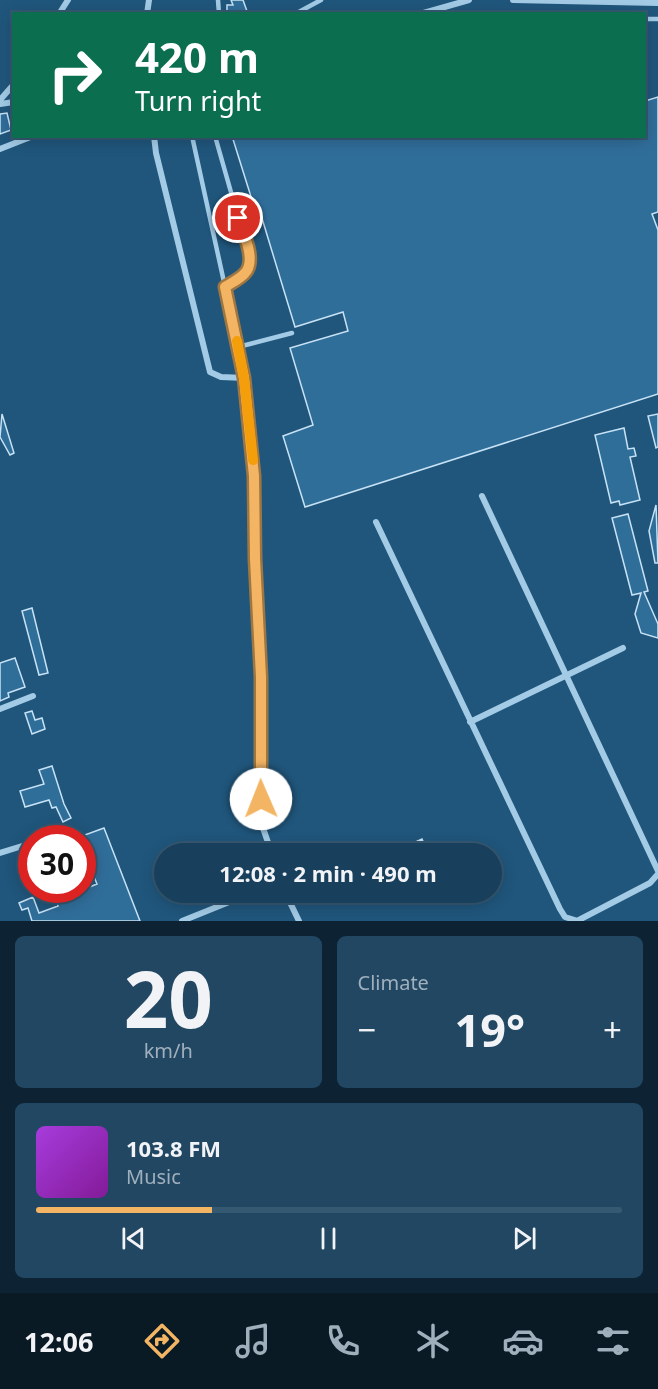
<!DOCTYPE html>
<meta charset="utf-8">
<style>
:root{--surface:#18405d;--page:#214763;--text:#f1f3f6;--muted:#9fafbc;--line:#365972;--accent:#f3b564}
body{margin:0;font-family:"Noto Sans",sans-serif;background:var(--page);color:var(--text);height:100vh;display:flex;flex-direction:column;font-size:22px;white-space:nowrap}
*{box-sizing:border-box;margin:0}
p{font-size:20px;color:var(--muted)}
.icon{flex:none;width:33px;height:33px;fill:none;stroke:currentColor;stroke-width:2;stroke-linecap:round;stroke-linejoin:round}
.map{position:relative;height:921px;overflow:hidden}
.panel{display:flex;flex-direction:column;gap:15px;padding:15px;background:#0d2333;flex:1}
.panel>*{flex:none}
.banner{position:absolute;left:12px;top:12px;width:634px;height:126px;border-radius:0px;box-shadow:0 3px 15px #0003,0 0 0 2px var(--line);background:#0b6e4f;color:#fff;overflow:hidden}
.speed{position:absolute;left:18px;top:825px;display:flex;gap:12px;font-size:30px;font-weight:700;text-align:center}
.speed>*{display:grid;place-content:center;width:78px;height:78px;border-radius:50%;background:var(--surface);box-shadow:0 3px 15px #0003,0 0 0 2px var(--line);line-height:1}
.speed .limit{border:9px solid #d22;background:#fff;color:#111}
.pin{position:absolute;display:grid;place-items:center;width:51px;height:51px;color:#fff;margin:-26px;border:3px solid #fff;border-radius:50%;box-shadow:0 2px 6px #0007}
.me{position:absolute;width:66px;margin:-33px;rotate:359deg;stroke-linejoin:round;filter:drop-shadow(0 0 4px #0008)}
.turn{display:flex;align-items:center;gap:21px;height:126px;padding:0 24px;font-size:27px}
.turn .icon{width:78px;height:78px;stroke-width:2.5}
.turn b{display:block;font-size:42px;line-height:51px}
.big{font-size:45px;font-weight:700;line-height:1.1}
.panel .widget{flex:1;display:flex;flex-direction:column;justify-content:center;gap:9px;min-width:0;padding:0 21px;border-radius:9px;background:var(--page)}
.panel .dial{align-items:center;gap:0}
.dial b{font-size:78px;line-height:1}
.song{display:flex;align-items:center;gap:18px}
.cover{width:72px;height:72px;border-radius:9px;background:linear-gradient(135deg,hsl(280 70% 55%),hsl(290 70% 35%))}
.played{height:6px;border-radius:3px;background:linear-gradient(90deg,var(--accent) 30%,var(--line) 30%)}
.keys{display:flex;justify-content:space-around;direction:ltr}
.heat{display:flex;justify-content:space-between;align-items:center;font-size:33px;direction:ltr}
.panel .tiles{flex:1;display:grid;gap:15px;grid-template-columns:1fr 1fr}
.widget:last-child{grid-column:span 2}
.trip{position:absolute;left:154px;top:843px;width:348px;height:60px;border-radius:30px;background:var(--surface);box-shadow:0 3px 15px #0003,0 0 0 2px var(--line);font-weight:700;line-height:60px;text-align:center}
.menu{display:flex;height:96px;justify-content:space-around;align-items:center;background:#0a1a25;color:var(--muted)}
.menu .icon{width:42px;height:42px}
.menu .on{color:var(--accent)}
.menu b{font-size:27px;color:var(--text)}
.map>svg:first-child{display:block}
.building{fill:#306e9a;stroke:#c7e2f5;stroke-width:1.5}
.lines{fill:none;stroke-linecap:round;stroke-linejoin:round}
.lane{stroke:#a3cbe6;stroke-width:4.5}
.street{stroke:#a3cbe6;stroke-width:6}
.route-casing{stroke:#9e7641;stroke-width:15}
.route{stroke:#f3b564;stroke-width:10}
.slow{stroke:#f59e0b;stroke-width:10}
</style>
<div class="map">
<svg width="658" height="921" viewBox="0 0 658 921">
<rect width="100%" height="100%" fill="#20567c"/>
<!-- building -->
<path class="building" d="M 231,0 L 243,0 L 248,14 L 227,14 L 227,5 L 233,5 Z
M 658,97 L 658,212 L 652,214 L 658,230 L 658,394 L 305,507 L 283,436 L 313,425 L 290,348 L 348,331 L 343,312 L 295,327 L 261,215 L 257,216 L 232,136 L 645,136 L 645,101 Z
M 7,113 L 11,130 L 0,134 L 0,114 Z
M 2,414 L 14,453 L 10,455 L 0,437 Z
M 658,414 L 658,447 L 656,448 L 648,416 Z
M 624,428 L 628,449 L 634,448 L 636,456 L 630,457 L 640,500 L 620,505 L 619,501 L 611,503 L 595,435 Z
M 656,505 L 658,563 L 655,563 L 649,531 Z
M 628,514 L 648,591 L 644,592 L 658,624 L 658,638 L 641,633 L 635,614 L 641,593 L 632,595 L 612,518 Z
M 32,608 L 48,673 L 39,675 L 22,611 Z
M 15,658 L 25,687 L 8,693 L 9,697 L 0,701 L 0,663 Z
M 32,711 L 35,720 L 42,718 L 45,729 L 32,734 L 25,713 Z
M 52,766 L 64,804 L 71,818 L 63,822 L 56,807 L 52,808 L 49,800 L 25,807 L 20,791 L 44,784 L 39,770 Z
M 104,828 L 140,921 L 32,921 L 28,908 L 22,910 L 19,903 L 33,897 L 39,913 L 58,906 L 52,890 L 67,890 L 69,895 L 97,884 L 82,847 L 82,836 Z
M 422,839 L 428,854 L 389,854 Z"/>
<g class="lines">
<!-- lane -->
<path class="lane" d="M 218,0 L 219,14
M 295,14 L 321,0
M 645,19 L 658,19
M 192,136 L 245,378
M 215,136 L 250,259 L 246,273 L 225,287
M 238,347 L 292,333"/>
<!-- street -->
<path class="street" d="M 513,0 L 658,3
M 59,14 L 68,0
M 147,14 L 149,0
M 420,14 L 469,0
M 0,100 L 14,84
M 0,104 L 14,102
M 154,136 L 156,153 L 210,372 L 221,377 L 245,378 L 254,476 L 256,582 L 261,677 L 261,811 L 263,828 L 272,854
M 0,149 L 33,136
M 482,496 L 658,871
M 376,522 L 560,909 L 565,917 L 578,921
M 0,709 L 33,696
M 470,722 L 623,648
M 0,853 L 32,843
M 285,892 L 299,921
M 182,921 L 254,892
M 577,921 L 650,883 L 658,874"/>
</g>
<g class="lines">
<defs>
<path id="route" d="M 238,218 C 243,232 257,261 245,273 C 240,279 231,283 225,287 L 244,378 L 254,476 L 255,559 L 261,677 L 261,799"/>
</defs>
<!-- route casing -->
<use href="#route" class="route-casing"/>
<!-- route -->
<use href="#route" class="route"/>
<!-- slow -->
<path class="slow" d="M 237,341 L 244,378 L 253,460"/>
</g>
</svg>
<div class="speed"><div class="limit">30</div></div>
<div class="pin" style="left:238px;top:218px;background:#d93025"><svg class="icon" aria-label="arrive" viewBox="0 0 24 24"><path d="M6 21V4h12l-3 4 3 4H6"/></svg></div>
<svg class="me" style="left:261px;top:799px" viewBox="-20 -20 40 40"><circle r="19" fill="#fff"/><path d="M0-13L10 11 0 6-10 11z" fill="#f3b564"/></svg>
<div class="trip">12:08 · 2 min · 490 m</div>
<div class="banner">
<div class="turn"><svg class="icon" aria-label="right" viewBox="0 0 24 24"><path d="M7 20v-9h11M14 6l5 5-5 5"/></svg><div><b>420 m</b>Turn right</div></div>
</div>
</div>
<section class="panel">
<div class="tiles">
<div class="widget dial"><b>20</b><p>km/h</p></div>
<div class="widget"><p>Climate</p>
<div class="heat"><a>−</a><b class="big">19°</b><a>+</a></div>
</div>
<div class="widget">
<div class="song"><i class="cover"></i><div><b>103.8 FM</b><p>Music</p></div></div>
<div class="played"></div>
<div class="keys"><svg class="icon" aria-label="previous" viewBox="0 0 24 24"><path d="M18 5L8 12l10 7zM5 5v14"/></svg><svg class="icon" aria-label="pause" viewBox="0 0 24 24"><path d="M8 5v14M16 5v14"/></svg><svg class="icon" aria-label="next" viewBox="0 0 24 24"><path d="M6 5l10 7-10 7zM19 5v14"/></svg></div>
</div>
</div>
</section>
<nav class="menu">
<b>12:06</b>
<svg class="icon on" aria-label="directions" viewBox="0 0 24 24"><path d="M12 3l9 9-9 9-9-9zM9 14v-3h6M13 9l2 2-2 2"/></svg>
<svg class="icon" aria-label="music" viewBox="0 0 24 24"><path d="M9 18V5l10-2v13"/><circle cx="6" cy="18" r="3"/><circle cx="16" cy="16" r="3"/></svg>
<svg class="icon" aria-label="phone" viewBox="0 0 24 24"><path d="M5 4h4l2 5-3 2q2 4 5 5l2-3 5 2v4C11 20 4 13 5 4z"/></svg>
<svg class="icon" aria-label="climate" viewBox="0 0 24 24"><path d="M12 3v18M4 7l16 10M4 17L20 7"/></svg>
<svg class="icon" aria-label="car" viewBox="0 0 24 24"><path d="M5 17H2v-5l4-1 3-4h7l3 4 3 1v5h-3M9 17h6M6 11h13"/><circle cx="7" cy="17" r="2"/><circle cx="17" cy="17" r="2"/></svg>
<svg class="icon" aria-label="filters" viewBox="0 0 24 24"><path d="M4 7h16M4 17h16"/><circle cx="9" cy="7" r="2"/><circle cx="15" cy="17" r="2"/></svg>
</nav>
